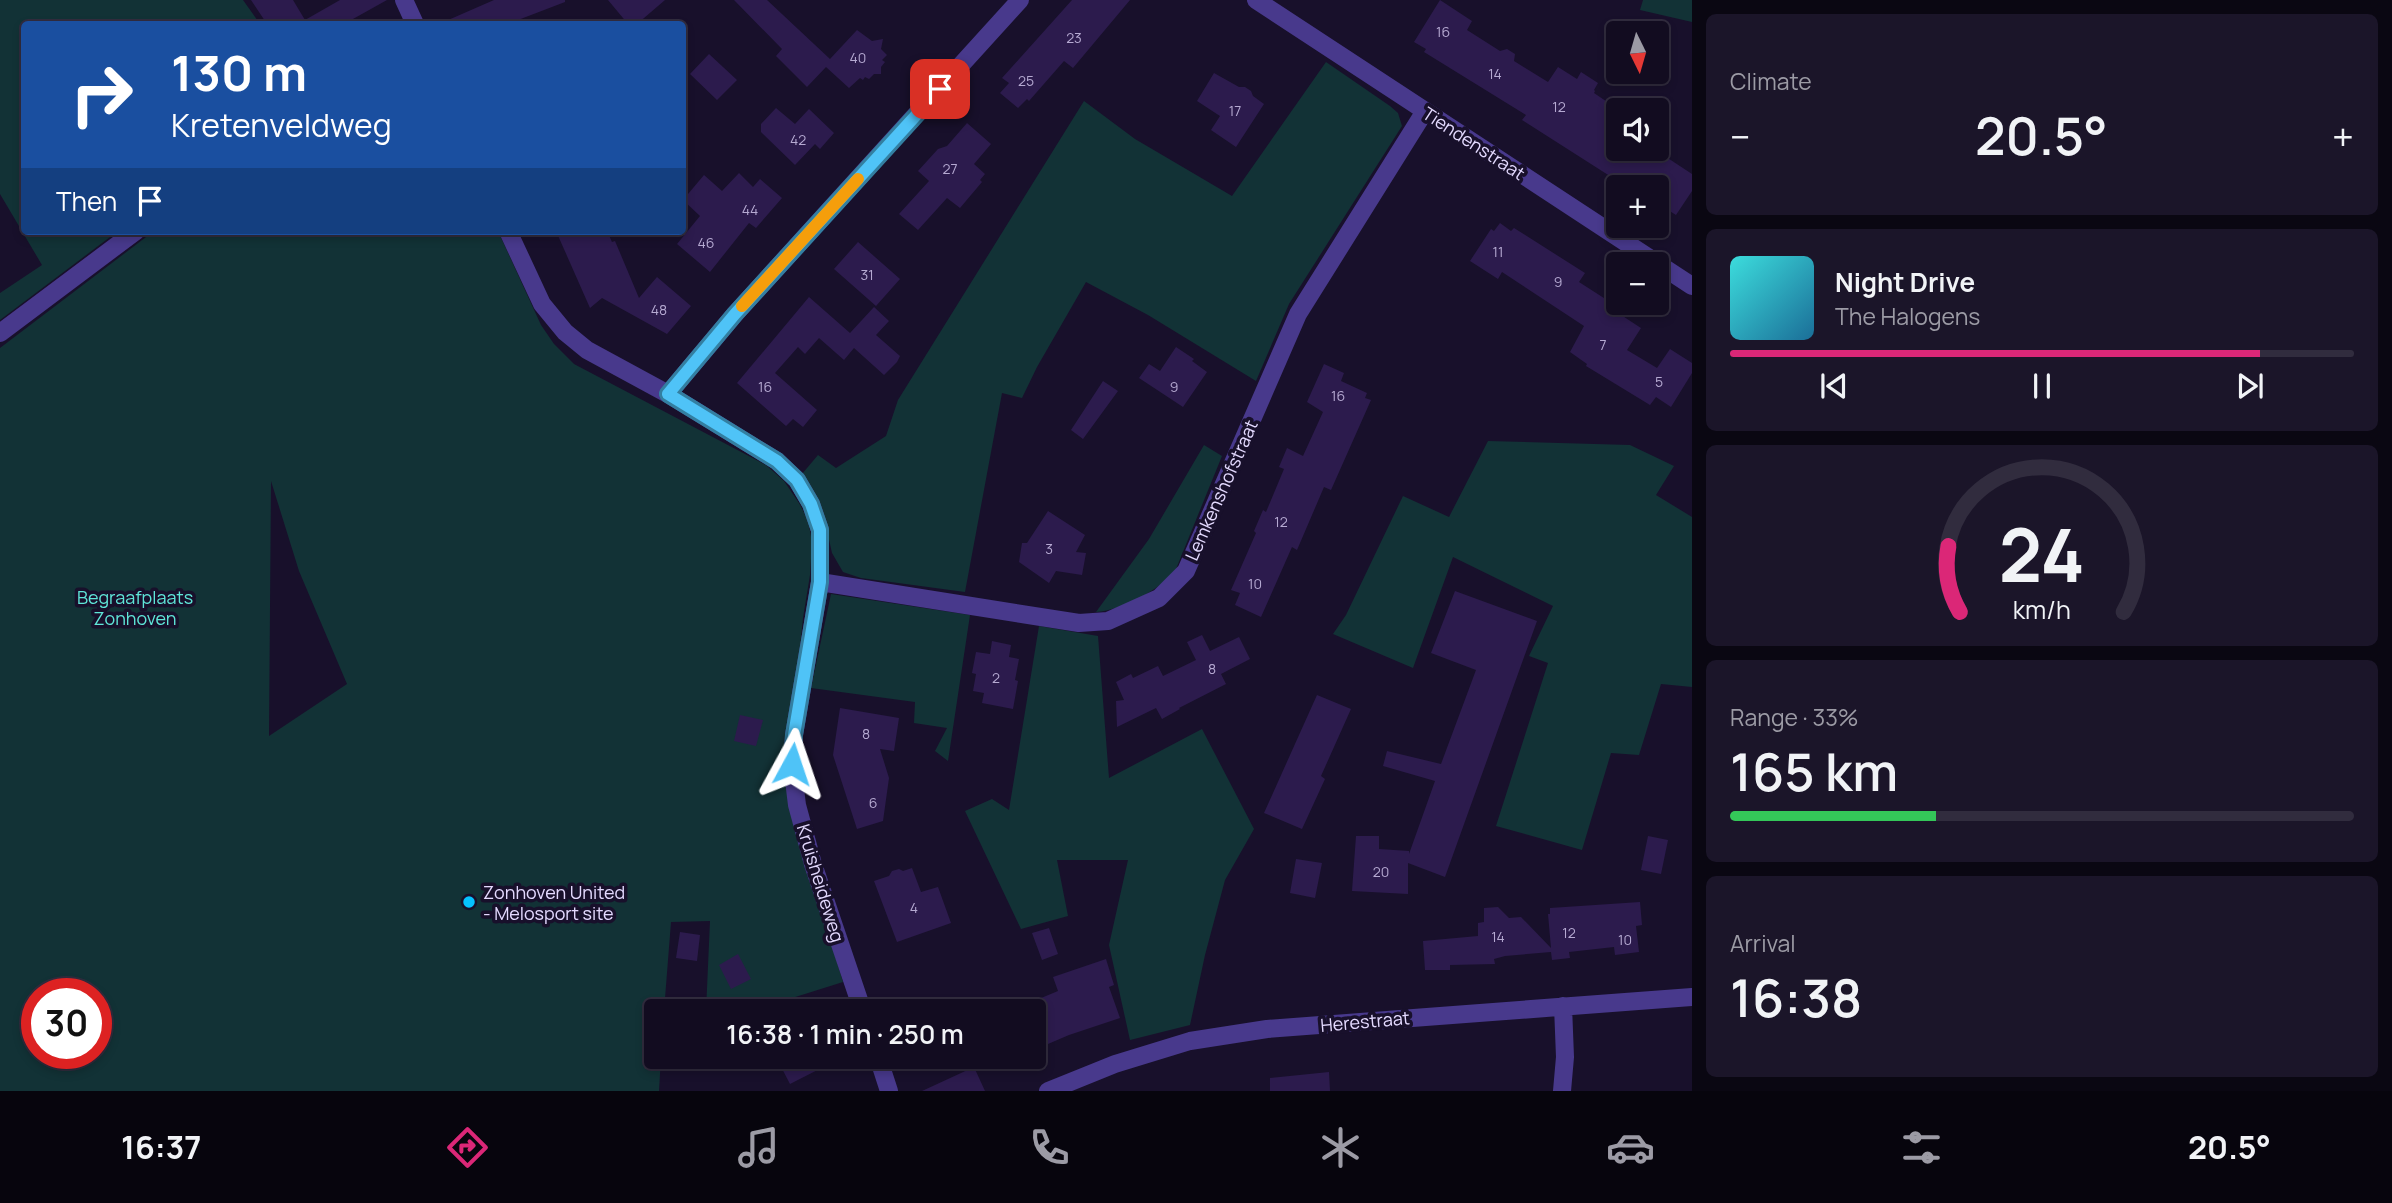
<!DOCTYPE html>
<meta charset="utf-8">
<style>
:root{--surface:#120c20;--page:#1b1529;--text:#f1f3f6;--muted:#9c9ba5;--line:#312c3e;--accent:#db2777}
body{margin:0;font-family:Manrope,sans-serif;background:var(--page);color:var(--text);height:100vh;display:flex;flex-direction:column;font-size:26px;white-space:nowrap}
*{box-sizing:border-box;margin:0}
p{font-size:23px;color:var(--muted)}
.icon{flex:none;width:38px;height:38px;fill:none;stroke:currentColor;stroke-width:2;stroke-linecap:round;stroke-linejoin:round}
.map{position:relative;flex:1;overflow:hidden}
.sheet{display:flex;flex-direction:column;gap:14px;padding:14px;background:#0a0712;width:700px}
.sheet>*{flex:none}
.banner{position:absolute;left:21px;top:21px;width:665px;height:214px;border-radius:7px;box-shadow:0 4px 10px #0003,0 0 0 2px var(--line);background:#1a4fa0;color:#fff;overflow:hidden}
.needle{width:46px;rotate:175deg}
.tools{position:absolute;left:1606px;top:21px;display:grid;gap:14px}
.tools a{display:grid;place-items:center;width:63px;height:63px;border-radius:7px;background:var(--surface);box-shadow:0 4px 10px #0003,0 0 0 2px var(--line);font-size:35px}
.speed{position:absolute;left:21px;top:978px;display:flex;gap:14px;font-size:35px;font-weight:700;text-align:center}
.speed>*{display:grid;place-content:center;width:91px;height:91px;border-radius:50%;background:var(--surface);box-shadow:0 4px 10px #0003,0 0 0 2px var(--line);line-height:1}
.speed .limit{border:10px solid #d22;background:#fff;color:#111}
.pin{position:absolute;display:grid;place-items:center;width:60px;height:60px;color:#fff;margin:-30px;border-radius:14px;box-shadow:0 4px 10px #0006}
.me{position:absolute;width:77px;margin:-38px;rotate:5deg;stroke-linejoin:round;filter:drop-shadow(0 0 5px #0008)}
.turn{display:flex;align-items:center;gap:24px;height:147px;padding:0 35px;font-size:32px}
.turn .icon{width:91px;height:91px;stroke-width:2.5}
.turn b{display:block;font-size:49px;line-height:60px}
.then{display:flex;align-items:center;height:66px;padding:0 35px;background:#0003;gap:14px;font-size:26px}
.big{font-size:52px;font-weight:600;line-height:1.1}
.sheet .card{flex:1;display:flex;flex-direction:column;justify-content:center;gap:10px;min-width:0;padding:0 24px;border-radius:10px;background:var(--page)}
.sheet .dial{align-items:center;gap:0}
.dial svg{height:182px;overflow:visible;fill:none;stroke:var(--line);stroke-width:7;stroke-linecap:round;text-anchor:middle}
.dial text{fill:var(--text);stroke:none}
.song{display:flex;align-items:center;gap:21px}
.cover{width:84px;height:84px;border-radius:10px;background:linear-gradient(135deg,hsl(180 70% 55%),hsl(200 70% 35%))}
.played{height:7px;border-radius:4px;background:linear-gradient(90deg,var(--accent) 85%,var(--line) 85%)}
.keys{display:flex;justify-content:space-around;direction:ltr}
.heat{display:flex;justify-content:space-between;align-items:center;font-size:38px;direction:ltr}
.charge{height:10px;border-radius:5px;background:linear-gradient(90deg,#34c759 33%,var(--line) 0)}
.trip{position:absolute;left:644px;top:999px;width:402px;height:70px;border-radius:7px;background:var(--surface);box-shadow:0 4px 10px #0003,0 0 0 2px var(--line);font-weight:600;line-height:70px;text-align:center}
.tabs{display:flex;height:112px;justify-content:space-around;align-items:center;background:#07050d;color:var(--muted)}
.tabs .icon{width:49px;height:49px}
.tabs .active{color:var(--accent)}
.tabs b{font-size:32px;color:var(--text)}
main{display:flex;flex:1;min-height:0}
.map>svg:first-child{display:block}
.green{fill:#123236;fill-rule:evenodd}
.building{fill:#2c1b4d}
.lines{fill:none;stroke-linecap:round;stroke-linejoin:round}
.minor{stroke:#48398c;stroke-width:18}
.route-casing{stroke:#337fa1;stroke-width:18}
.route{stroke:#4fc3f7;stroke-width:12}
.slow{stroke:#f59e0b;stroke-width:12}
.poi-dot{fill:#06c2ff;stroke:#18102b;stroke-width:2.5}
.labels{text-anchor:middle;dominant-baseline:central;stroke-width:7;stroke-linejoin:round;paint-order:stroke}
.number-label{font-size:14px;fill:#b6aad2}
.street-label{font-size:18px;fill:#e4daff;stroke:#18102b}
.park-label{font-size:18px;fill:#5fe6d8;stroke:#18102b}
.poi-label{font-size:18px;fill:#e4daff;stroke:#18102b;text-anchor:start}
</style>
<main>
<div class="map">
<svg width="1692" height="1091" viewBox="0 0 1692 1091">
<rect width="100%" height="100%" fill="#18102b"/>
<!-- green -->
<path class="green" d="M 0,0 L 243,0 L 260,24 L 24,24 L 24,231 L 118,231 L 0,320 L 0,293 L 42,265 L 0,194 Z
M 1643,0 L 1692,0 L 1692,22 L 1640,10 Z
M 1326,62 L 1390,106 L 1398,113 L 1402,126 L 1289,304 L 1256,381 L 1148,315 L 1086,282 L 1037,367 L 1022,398 L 1002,393 L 965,592 L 861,578 L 843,572 L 832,553 L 824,517 L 802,474 L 818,455 L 836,468 L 886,436 L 898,400 L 1084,101 L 1135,139 L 1232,196 Z
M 154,231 L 498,231 L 541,325 L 554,344 L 574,364 L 766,465 L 784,481 L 799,503 L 808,520 L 812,542 L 810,575 L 803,618 L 797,677 L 791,810 L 843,982 L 751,1011 L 706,1011 L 710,921 L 671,922 L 664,1011 L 656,1012 L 656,1057 L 661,1057 L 659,1091 L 0,1091 L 0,348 ZM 271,481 L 299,571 L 347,684 L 269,736 ZM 37,994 L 96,994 L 96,1054 L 37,1054 Z
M 1488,441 L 1630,445 L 1674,466 L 1656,495 L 1692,517 L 1692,687 L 1661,684 L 1639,755 L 1611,753 L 1582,850 L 1496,826 L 1548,663 L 1529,656 L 1553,606 L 1453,557 L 1413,668 L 1333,634 L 1346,615 L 1403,496 L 1449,517 Z
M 1204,445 L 1222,456 L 1176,569 C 1160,590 1123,610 1096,612 L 1149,539 Z
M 831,594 L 970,615 L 948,761 L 935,751 L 947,728 L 914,723 L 915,702 L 811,688 Z
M 1039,626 L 1098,636 L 1109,778 L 1202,729 L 1254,829 L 1225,880 L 1205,955 L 1190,1025 L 1130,1040 L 1109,945 L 1128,860 L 1057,860 L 1068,916 L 1021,929 L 965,811 L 992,799 L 1009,810 Z"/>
<!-- building -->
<path class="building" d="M 251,0 L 293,0 L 305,20 L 340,0 L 387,0 L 344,24 L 267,24 Z
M 494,0 L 565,0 L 565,2 L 518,20 L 520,24 L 439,24 Z
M 608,0 L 665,0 L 637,24 L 628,24 Z
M 734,0 L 767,0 L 830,59 L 857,30 L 872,41 L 883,39 L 881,49 L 887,55 L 882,60 L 885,62 L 881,67 L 881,74 L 874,74 L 869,79 L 865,77 L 863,80 L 860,78 L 849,88 L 826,67 L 807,87 L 776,56 L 782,49 Z
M 1072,0 L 1130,0 L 1073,68 L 1064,61 L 1029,101 L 1027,99 L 1018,108 L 1000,93 L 1009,83 L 1002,78 Z
M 1440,0 L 1472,21 L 1467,30 L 1500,51 L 1507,49 L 1515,54 L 1514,61 L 1548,82 L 1558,67 L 1577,79 L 1581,72 L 1598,83 L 1594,90 L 1595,91 L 1594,93 L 1619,110 L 1619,149 L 1654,149 L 1692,174 L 1692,191 L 1676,215 L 1657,203 L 1657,187 L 1627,187 L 1522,120 L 1526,115 L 1424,52 L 1426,49 L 1414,42 Z
M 709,54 L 737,80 L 717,100 L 690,74 Z
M 1214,73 L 1239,87 L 1245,87 L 1251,91 L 1253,96 L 1264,104 L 1236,147 L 1211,130 L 1220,116 L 1197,101 Z
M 776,108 L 795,124 L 809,109 L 834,133 L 820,149 L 815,144 L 795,165 L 761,132 L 761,124 Z
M 967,123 L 991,144 L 974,164 L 985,174 L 980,180 L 982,182 L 960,208 L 947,198 L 918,230 L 899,214 L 929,181 L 918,171 L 938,149 L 947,146 Z
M 739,173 L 753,187 L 760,179 L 782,198 L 756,228 L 749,223 L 710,272 L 677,244 L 700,216 L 683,200 L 704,175 L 722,191 Z
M 1500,223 L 1511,231 L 1514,228 L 1585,273 L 1579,282 L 1621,309 L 1618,313 L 1641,328 L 1627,350 L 1657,368 L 1670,349 L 1692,363 L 1692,373 L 1671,407 L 1656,397 L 1650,405 L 1586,366 L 1587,364 L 1570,352 L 1584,326 L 1502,272 L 1498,279 L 1470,261 L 1491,229 L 1494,231 Z
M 556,231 L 607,231 L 612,242 L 615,241 L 639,298 L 657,277 L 691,306 L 667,334 L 602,298 L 590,308 Z
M 858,242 L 900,279 L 876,306 L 834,269 Z
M 809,297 L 850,333 L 874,307 L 889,321 L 876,335 L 900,356 L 897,362 L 884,375 L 854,348 L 844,360 L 819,338 L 805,354 L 798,347 L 775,373 L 817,410 L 803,427 L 793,419 L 786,426 L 737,383 Z
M 1176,347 L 1194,359 L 1192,361 L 1207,372 L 1183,407 L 1139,378 L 1149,364 L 1160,371 Z
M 1324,364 L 1344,373 L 1341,381 L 1367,393 L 1365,398 L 1371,400 L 1331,490 L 1324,487 L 1297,550 L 1292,547 L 1261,617 L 1235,605 L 1240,593 L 1231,590 L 1256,533 L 1254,531 L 1263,510 L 1266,512 L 1284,469 L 1279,467 L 1287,448 L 1303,456 L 1323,412 L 1307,402 Z
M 1103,381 L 1118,391 L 1083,439 L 1071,430 Z
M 1048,511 L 1085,535 L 1076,552 L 1086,553 L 1082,575 L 1056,571 L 1049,583 L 1019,562 L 1022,543 L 1027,543 Z
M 1455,591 L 1537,621 L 1445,877 L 1408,863 L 1408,894 L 1352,891 L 1356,836 L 1379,836 L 1379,849 L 1409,851 L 1409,854 L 1435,781 L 1383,766 L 1387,751 L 1441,764 L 1476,670 L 1431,653 Z
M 1202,635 L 1210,651 L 1239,637 L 1250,659 L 1221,674 L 1226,684 L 1179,708 L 1180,709 L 1162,719 L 1156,708 L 1117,727 L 1116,701 L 1124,700 L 1116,682 L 1131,674 L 1133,678 L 1158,666 L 1163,676 L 1196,660 L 1187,642 Z
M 992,641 L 1011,645 L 1009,657 L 1019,659 L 1015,680 L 1018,681 L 1013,709 L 982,703 L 984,693 L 973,691 L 976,674 L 972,673 L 976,652 L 990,654 Z
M 1317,695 L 1351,709 L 1321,776 L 1325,779 L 1302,829 L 1264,813 Z
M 840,708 L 899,718 L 894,751 L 880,749 L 889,778 L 883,821 L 857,829 L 833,755 Z
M 740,715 L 763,720 L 756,746 L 734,741 Z
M 1648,836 L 1668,840 L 1661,874 L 1641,870 Z
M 1296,859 L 1322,863 L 1315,898 L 1290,893 Z
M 912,868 L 921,892 L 938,887 L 951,923 L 897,942 L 874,881 L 889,876 L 892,871 L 899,869 L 903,871 Z
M 1640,902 L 1642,925 L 1636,926 L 1639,952 L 1615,955 L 1614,947 L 1569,952 L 1570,958 L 1552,960 L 1551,952 L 1505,956 L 1494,959 L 1495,964 L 1450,965 L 1450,970 L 1425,970 L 1423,941 L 1478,936 L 1478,923 L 1484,922 L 1484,908 L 1498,907 L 1509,918 L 1521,917 L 1551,948 L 1548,914 L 1550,914 L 1550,908 Z
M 1049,928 L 1058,954 L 1042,960 L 1032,933 Z
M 680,932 L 700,935 L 697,961 L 676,958 Z
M 738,954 L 751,979 L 731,989 L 719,965 Z
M 1106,959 L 1114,985 L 1109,987 L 1120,1018 L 1069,1035 L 1034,1050 L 1034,1001 L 1058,991 L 1053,977 Z
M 776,1057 L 843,1057 L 790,1084 Z
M 974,1067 L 985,1091 L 922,1091 Z
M 1329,1072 L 1330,1091 L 1270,1091 L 1270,1078 Z"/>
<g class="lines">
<!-- minor -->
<path class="minor" d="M 404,0 L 415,24
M 1256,0 L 1692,286
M 508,231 L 542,304 L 565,332 L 587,350 L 668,394 L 777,461 L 797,480 L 811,504 L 820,530 L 820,582 L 794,735 L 792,764 L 797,805 L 813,864 L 863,1012
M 0,333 L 136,231
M 668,394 L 735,314 L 1020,0
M 820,582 L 1079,623 L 1108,621 L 1159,598 L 1186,571 L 1298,314 L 1425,111
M 878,1057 L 889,1091
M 1048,1091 L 1115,1064 L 1190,1041 L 1267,1029 L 1692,997
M 1562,1091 L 1565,1057 L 1563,1006"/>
</g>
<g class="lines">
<defs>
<path id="route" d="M 792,764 L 794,735 L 820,582 L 820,530 L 811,504 L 797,480 L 777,461 L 668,394 L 735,314 L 940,89"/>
</defs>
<!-- route casing -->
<use href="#route" class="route-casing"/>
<!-- route -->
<use href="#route" class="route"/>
<!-- slow -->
<path class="slow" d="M 742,306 L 858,179"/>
</g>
<!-- markers -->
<circle class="poi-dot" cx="469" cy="902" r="7"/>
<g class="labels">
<!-- number labels -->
<g class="number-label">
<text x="1443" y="31">16</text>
<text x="1074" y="37">23</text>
<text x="858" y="57">40</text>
<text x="1495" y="73">14</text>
<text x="1026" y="80">25</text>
<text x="1559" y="106">12</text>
<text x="1235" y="110">17</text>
<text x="798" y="139">42</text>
<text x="950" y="168">27</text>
<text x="750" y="209">44</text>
<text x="706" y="242">46</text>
<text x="1498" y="251">11</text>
<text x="867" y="274">31</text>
<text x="1558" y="281">9</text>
<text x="659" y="309">48</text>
<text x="1603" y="344">7</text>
<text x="1659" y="381">5</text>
<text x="765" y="386">16</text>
<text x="1174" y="386">9</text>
<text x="1338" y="395">16</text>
<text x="1281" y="521">12</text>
<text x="1049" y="548">3</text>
<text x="1255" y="583">10</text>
<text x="1212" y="668">8</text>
<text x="996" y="677">2</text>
<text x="866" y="733">8</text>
<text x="873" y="802">6</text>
<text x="1381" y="871">20</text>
<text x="914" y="907">4</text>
<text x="1569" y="932">12</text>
<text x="1498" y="936">14</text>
<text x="1625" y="939">10</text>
</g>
<!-- street labels -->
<g class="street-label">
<text transform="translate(1474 143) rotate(33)">Tiendenstraat</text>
<text transform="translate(1221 490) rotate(-66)">Lemkenshofstraat</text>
<text transform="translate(821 883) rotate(73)">Kruisheideweg</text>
<text transform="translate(1365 1021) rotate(-5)">Herestraat</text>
</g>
<!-- park labels -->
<g class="park-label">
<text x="135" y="597">Begraafplaats<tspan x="135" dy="21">Zonhoven</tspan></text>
</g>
<!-- poi labels -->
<g class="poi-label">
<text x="483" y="892">Zonhoven United<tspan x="483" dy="21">- Melosport site</tspan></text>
</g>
</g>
</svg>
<div class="tools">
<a><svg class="needle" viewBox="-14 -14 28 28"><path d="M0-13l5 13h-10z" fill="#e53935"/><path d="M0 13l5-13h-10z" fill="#9c9ba5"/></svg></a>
<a><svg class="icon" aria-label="sound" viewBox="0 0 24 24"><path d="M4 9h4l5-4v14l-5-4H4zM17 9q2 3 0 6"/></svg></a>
<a>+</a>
<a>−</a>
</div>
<div class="speed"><div class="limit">30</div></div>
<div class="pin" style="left:940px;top:89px;background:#d93025"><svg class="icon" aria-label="arrive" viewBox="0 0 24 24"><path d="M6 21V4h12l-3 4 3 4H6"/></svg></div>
<svg class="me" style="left:792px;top:764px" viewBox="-20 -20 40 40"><path d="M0-17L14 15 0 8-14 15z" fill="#4fc3f7" stroke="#fff" stroke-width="4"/></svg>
<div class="trip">16:38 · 1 min · 250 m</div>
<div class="banner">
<div class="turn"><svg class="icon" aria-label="right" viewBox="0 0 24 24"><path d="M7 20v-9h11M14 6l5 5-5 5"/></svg><div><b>130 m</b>Kretenveldweg</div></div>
<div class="then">Then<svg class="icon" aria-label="arrive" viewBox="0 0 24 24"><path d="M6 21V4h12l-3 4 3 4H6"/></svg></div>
</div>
</div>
<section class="sheet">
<div class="card"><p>Climate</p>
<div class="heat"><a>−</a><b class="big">20.5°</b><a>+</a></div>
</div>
<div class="card">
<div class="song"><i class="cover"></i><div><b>Night Drive</b><p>The Halogens</p></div></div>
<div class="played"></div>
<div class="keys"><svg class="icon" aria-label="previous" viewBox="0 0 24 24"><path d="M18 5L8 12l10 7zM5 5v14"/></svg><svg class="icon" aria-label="pause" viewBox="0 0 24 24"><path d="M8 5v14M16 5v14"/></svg><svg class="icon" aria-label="next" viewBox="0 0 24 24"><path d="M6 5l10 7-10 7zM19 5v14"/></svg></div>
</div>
<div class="card dial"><svg viewBox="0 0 100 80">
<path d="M14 69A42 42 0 1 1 86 69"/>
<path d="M14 69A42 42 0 0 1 9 40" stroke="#db2777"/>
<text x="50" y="56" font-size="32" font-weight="700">24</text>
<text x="50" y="72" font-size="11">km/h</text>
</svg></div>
<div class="card"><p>Range · 33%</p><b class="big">165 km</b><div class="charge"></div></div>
<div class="card"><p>Arrival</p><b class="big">16:38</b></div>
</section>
</main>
<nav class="tabs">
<b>16:37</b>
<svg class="icon active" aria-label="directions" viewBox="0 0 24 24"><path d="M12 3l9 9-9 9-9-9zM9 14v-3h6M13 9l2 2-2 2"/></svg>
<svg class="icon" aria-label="music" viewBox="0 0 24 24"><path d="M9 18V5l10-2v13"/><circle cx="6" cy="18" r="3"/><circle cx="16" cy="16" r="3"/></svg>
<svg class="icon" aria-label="phone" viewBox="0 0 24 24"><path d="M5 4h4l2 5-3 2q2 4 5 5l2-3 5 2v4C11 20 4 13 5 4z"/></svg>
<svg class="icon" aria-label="climate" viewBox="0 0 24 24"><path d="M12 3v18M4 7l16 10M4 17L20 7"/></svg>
<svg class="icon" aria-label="car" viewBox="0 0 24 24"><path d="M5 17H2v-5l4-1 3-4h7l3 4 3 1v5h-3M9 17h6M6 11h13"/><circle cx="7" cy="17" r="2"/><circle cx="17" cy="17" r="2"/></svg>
<svg class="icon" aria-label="filters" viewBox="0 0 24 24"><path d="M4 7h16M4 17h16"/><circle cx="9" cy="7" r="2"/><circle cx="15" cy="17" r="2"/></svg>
<b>20.5°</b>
</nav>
